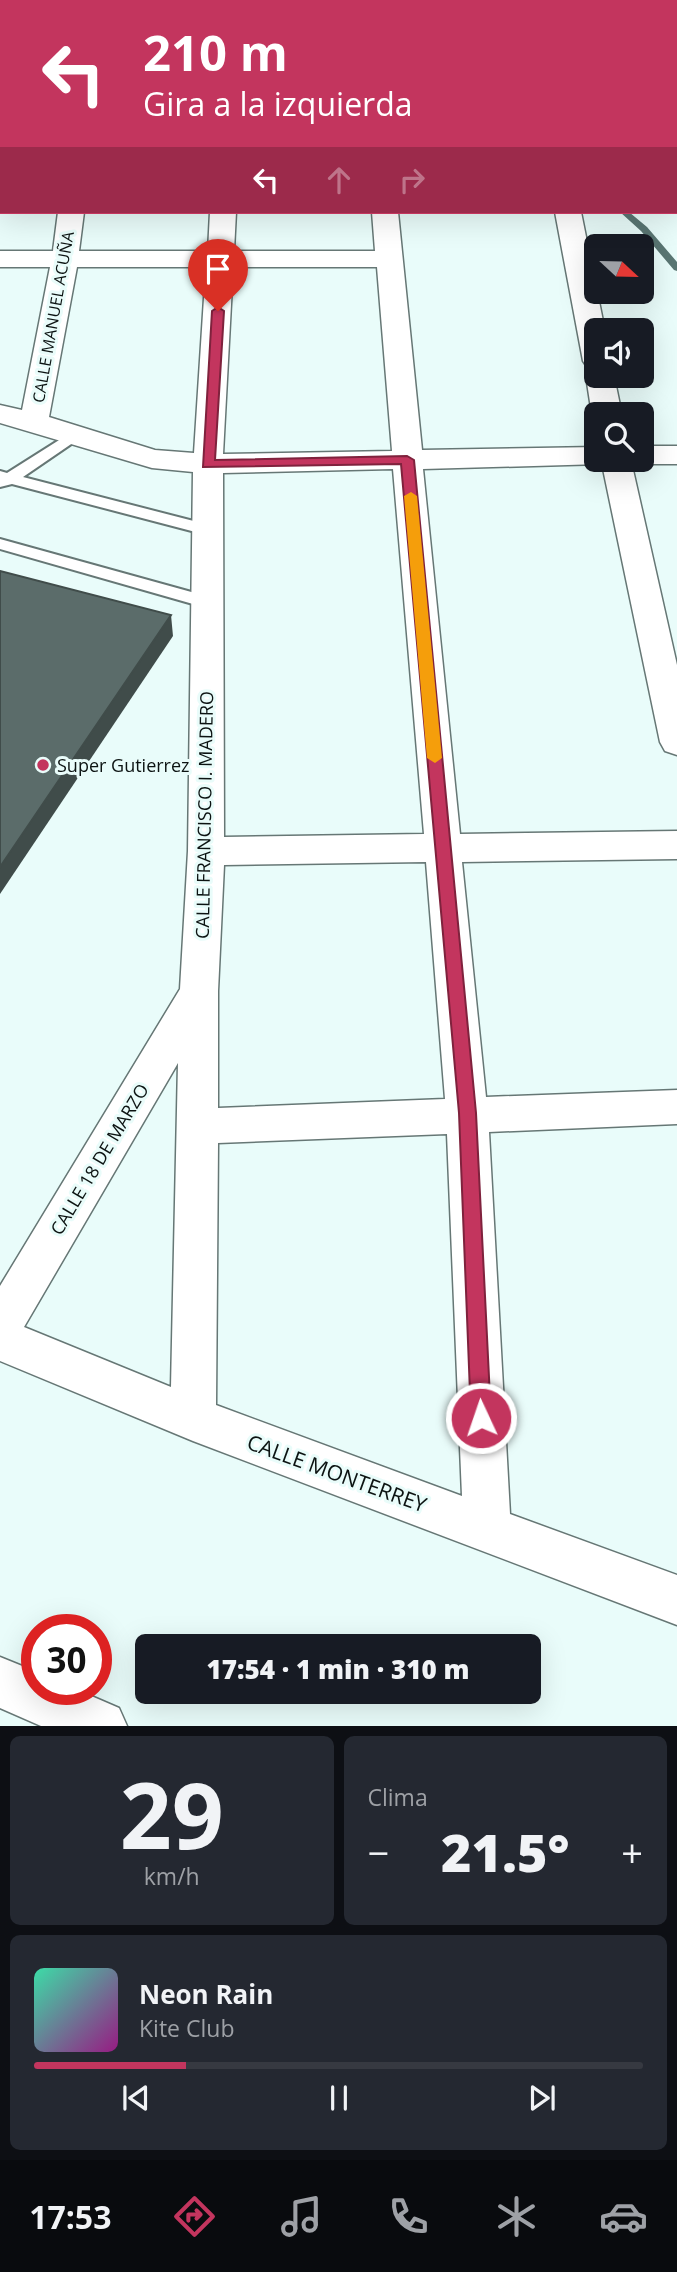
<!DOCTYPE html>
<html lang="es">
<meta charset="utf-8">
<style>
:root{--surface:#171b24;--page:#242831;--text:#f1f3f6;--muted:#9ea1a6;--line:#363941;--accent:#c3355e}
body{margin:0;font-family:"Open Sans",sans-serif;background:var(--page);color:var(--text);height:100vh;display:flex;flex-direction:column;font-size:26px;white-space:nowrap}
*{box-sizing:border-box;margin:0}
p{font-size:23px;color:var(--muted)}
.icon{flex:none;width:38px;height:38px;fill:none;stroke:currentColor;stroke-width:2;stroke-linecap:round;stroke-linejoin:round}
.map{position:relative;height:1726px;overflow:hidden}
.drawer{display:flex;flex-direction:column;gap:10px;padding:10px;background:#0d0f14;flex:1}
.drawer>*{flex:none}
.guide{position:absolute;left:0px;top:0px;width:677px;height:214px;box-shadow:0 7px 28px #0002;background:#c3355e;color:#fff;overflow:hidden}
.needle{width:46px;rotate:112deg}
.tools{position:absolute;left:584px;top:234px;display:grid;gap:14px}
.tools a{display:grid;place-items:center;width:70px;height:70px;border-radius:10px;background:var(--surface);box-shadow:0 7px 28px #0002;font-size:35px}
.speed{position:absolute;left:21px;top:1614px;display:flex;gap:14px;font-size:35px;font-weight:700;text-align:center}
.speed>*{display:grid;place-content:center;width:91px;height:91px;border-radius:50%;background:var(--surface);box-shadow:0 7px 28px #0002;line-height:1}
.speed .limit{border:10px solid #d22;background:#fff;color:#111}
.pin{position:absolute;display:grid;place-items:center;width:60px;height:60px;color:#fff;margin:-72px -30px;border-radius:50% 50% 50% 0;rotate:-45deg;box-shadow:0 0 7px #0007}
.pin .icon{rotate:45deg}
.me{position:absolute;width:77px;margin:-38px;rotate:357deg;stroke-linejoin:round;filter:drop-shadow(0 0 5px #0008)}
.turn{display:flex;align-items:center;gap:24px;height:147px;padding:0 28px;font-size:32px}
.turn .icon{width:91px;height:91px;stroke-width:2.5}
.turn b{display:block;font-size:49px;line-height:60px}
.lanes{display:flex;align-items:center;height:66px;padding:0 28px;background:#0003;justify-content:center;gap:35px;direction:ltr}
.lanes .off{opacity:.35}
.big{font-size:52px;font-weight:800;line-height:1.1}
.drawer .tile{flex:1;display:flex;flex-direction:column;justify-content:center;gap:10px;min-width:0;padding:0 24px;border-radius:10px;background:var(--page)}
.drawer .dial{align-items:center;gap:0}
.dial b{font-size:91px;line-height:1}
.song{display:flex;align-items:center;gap:21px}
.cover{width:84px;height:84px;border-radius:10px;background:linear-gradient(135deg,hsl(160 70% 55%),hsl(310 70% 35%))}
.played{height:7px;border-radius:4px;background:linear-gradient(90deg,var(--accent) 25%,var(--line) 25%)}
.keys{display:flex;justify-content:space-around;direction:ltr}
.heat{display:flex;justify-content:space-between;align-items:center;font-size:38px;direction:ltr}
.drawer .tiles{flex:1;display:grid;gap:10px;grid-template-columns:1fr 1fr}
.tile:last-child{grid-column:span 2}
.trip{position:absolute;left:135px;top:1634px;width:406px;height:70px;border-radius:10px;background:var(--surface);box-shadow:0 7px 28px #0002;font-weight:800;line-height:70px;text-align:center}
.menu{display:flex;height:112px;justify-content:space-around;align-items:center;background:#090b0e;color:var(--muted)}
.menu .icon{width:49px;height:49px}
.menu .current{color:var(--accent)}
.menu b{font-size:32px;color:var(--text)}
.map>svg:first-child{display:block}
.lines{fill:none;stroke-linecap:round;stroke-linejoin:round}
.stream{fill:#5a7673;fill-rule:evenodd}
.lane-casing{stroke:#667775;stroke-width:4}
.street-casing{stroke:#667775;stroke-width:3}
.lane{fill:#fff;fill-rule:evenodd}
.street{fill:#fff;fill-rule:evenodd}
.shaded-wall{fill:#404c4a}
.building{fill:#5b6c6a;stroke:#404c4a;stroke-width:2}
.route{fill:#c3355e;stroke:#7f223d;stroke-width:2}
.slow{fill:#f59e0b}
.poi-dot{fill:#c3355e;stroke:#e9fcfa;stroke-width:2.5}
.labels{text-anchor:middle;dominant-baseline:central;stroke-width:6;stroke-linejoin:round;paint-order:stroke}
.far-street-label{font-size:16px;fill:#0c1312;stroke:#e9fcfa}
.poi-label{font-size:18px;fill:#0c1312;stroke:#e9fcfa;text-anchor:start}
.street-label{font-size:18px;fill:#0c1312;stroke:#e9fcfa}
.near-street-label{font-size:21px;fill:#0c1312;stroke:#e9fcfa}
</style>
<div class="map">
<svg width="677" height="1726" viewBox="0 0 677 1726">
<rect width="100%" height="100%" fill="#e9fcfa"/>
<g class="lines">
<!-- stream -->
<path class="stream" d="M 400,0 L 408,0 L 409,2 L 401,2 Z
M 620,212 L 629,212 L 647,227 L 677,262 L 677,271 L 674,270 L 641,231 Z"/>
<defs>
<path id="lane" d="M 75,430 L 83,435 L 80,438 L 23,477 L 213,526 L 215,530 L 213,534 L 207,535 L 12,484 L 0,487 L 0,471 L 7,473 Z
M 0,539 L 213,598 L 215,602 L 207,608 L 0,549 Z"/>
<path id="street" d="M 82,0 L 104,0 L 104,2 L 82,2 Z
M 356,0 L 378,0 L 378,2 L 356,2 Z
M 509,0 L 531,0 L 532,2 L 510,2 Z
M 648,0 L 670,0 L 671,2 L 649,2 Z
M 676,40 L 677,40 L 677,58 L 676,57 Z
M 0,75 L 2,75 L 2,89 L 0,89 Z
M 676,144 L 677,144 L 677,158 L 676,158 Z
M 58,212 L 84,212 L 79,251 L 208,251 L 210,212 L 236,212 L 234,251 L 375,251 L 372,212 L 398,212 L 422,450 L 597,447 L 597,460 L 642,460 L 642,446 L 677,446 L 677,464 L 642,464 L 631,461 L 677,665 L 677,755 L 665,751 L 660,742 L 602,464 L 423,469 L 460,834 L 677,831 L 677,859 L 462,862 L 486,1097 L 677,1090 L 677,1124 L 489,1132 L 510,1514 L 677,1575 L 677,1625 L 193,1441 L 0,1361 L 0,1286 L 180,989 L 188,851 L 193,472 L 152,468 L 0,423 L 0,405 L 22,410 L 50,267 L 0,267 L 0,251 L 53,251 ZM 77,267 L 206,267 L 194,453 L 155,450 L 49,417 ZM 233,267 L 377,267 L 392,451 L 223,454 ZM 393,469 L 424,834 L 224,837 L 223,473 ZM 426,862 L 445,1099 L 218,1108 L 218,991 L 224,865 ZM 178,1063 L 171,1387 L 24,1327 ZM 447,1134 L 462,1496 L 216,1405 L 218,1143 Z
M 555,212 L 581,212 L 605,331 L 597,331 L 597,376 L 614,376 L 622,415 L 597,415 L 597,421 L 592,415 L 586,376 L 595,369 L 587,367 L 583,361 Z
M 0,1657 L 37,1672 L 37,1689 L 75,1689 L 119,1708 L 127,1726 L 41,1726 L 0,1708 Z"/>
</defs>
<!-- lane casing -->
<use href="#lane" class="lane-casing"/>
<!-- street casing -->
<use href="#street" class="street-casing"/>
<!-- lane -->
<use href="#lane" class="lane"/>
<!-- street -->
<use href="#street" class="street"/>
</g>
<!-- shaded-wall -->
<path class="shaded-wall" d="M 171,615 L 173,636 L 0,894 L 0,867 Z"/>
<!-- building -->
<path class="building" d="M 0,571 L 171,615 L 0,867 Z"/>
<!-- route -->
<path class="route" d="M 218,307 L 224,311 L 215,460 L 407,456 L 414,460 L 476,1113 L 491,1418 L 489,1424 L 481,1427 L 474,1424 L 471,1418 L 459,1113 L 401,464 L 203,467 L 212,311 Z"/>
<!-- slow -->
<path class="slow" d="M 411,492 L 417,496 L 442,758 L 435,763 L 427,758 L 404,496 Z"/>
<!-- markers -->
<circle class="poi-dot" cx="43" cy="765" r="7"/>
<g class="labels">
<!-- far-street labels -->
<g class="far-street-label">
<text transform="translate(53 317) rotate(-80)">CALLE MANUEL ACUÑA</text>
</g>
<!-- poi labels -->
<g class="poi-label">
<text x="57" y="765">Super Gutierrez</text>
</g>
<!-- street labels -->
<g class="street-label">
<text transform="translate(204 815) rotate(-89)">CALLE FRANCISCO I. MADERO</text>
<text transform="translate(99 1159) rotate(-59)">CALLE 18 DE MARZO</text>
</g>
<!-- near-street labels -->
<g class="near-street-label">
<text transform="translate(337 1473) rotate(20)">CALLE MONTERREY</text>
</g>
</g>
</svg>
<div class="tools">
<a><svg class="needle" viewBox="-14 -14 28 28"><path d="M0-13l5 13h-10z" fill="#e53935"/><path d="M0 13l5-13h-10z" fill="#9ea1a6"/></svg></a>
<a><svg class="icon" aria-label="sound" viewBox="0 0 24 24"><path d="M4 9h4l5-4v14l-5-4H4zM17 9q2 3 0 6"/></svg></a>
<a><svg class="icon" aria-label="search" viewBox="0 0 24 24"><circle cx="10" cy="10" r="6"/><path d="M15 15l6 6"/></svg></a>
</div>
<div class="speed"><div class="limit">30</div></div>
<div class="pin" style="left:218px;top:311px;background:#d93025"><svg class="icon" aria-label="arrive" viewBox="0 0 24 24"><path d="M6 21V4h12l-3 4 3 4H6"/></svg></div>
<svg class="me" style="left:481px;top:1418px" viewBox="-20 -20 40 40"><circle r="17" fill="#c3355e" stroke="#fff" stroke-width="3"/><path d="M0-11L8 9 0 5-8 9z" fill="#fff"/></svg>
<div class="trip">17:54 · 1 min · 310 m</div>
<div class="guide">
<div class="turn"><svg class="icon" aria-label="left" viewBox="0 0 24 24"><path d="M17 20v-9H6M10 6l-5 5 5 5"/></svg><div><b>210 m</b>Gira a la izquierda</div></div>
<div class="lanes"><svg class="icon" aria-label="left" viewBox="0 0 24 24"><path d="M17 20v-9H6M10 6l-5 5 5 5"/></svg><svg class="icon off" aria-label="ahead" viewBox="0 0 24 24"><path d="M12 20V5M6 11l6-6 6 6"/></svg><svg class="icon off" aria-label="right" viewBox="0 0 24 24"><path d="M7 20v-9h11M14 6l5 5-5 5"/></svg></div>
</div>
</div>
<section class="drawer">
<div class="tiles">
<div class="tile dial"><b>29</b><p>km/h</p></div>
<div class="tile"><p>Clima</p>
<div class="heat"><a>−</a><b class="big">21.5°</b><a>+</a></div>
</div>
<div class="tile">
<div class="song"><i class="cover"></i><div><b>Neon Rain</b><p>Kite Club</p></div></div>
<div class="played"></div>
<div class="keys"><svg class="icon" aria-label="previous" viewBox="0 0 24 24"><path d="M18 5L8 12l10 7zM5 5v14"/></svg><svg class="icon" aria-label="pause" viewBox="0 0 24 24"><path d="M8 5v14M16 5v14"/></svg><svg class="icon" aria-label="next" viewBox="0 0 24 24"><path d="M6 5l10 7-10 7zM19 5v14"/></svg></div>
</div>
</div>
</section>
<nav class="menu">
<b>17:53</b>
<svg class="icon current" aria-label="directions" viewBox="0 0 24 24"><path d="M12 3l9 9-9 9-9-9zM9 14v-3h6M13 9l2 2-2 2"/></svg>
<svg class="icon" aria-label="music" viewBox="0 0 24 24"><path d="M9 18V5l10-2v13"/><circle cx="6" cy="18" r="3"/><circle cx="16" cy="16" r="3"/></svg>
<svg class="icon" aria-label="phone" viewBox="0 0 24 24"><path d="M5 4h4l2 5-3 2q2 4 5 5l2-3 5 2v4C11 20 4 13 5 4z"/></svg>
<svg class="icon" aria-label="climate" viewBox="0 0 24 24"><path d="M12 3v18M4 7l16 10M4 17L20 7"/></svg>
<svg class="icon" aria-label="car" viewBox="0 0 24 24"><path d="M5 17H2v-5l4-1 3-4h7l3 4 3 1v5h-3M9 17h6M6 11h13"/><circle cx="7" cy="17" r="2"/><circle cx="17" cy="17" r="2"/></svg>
</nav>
